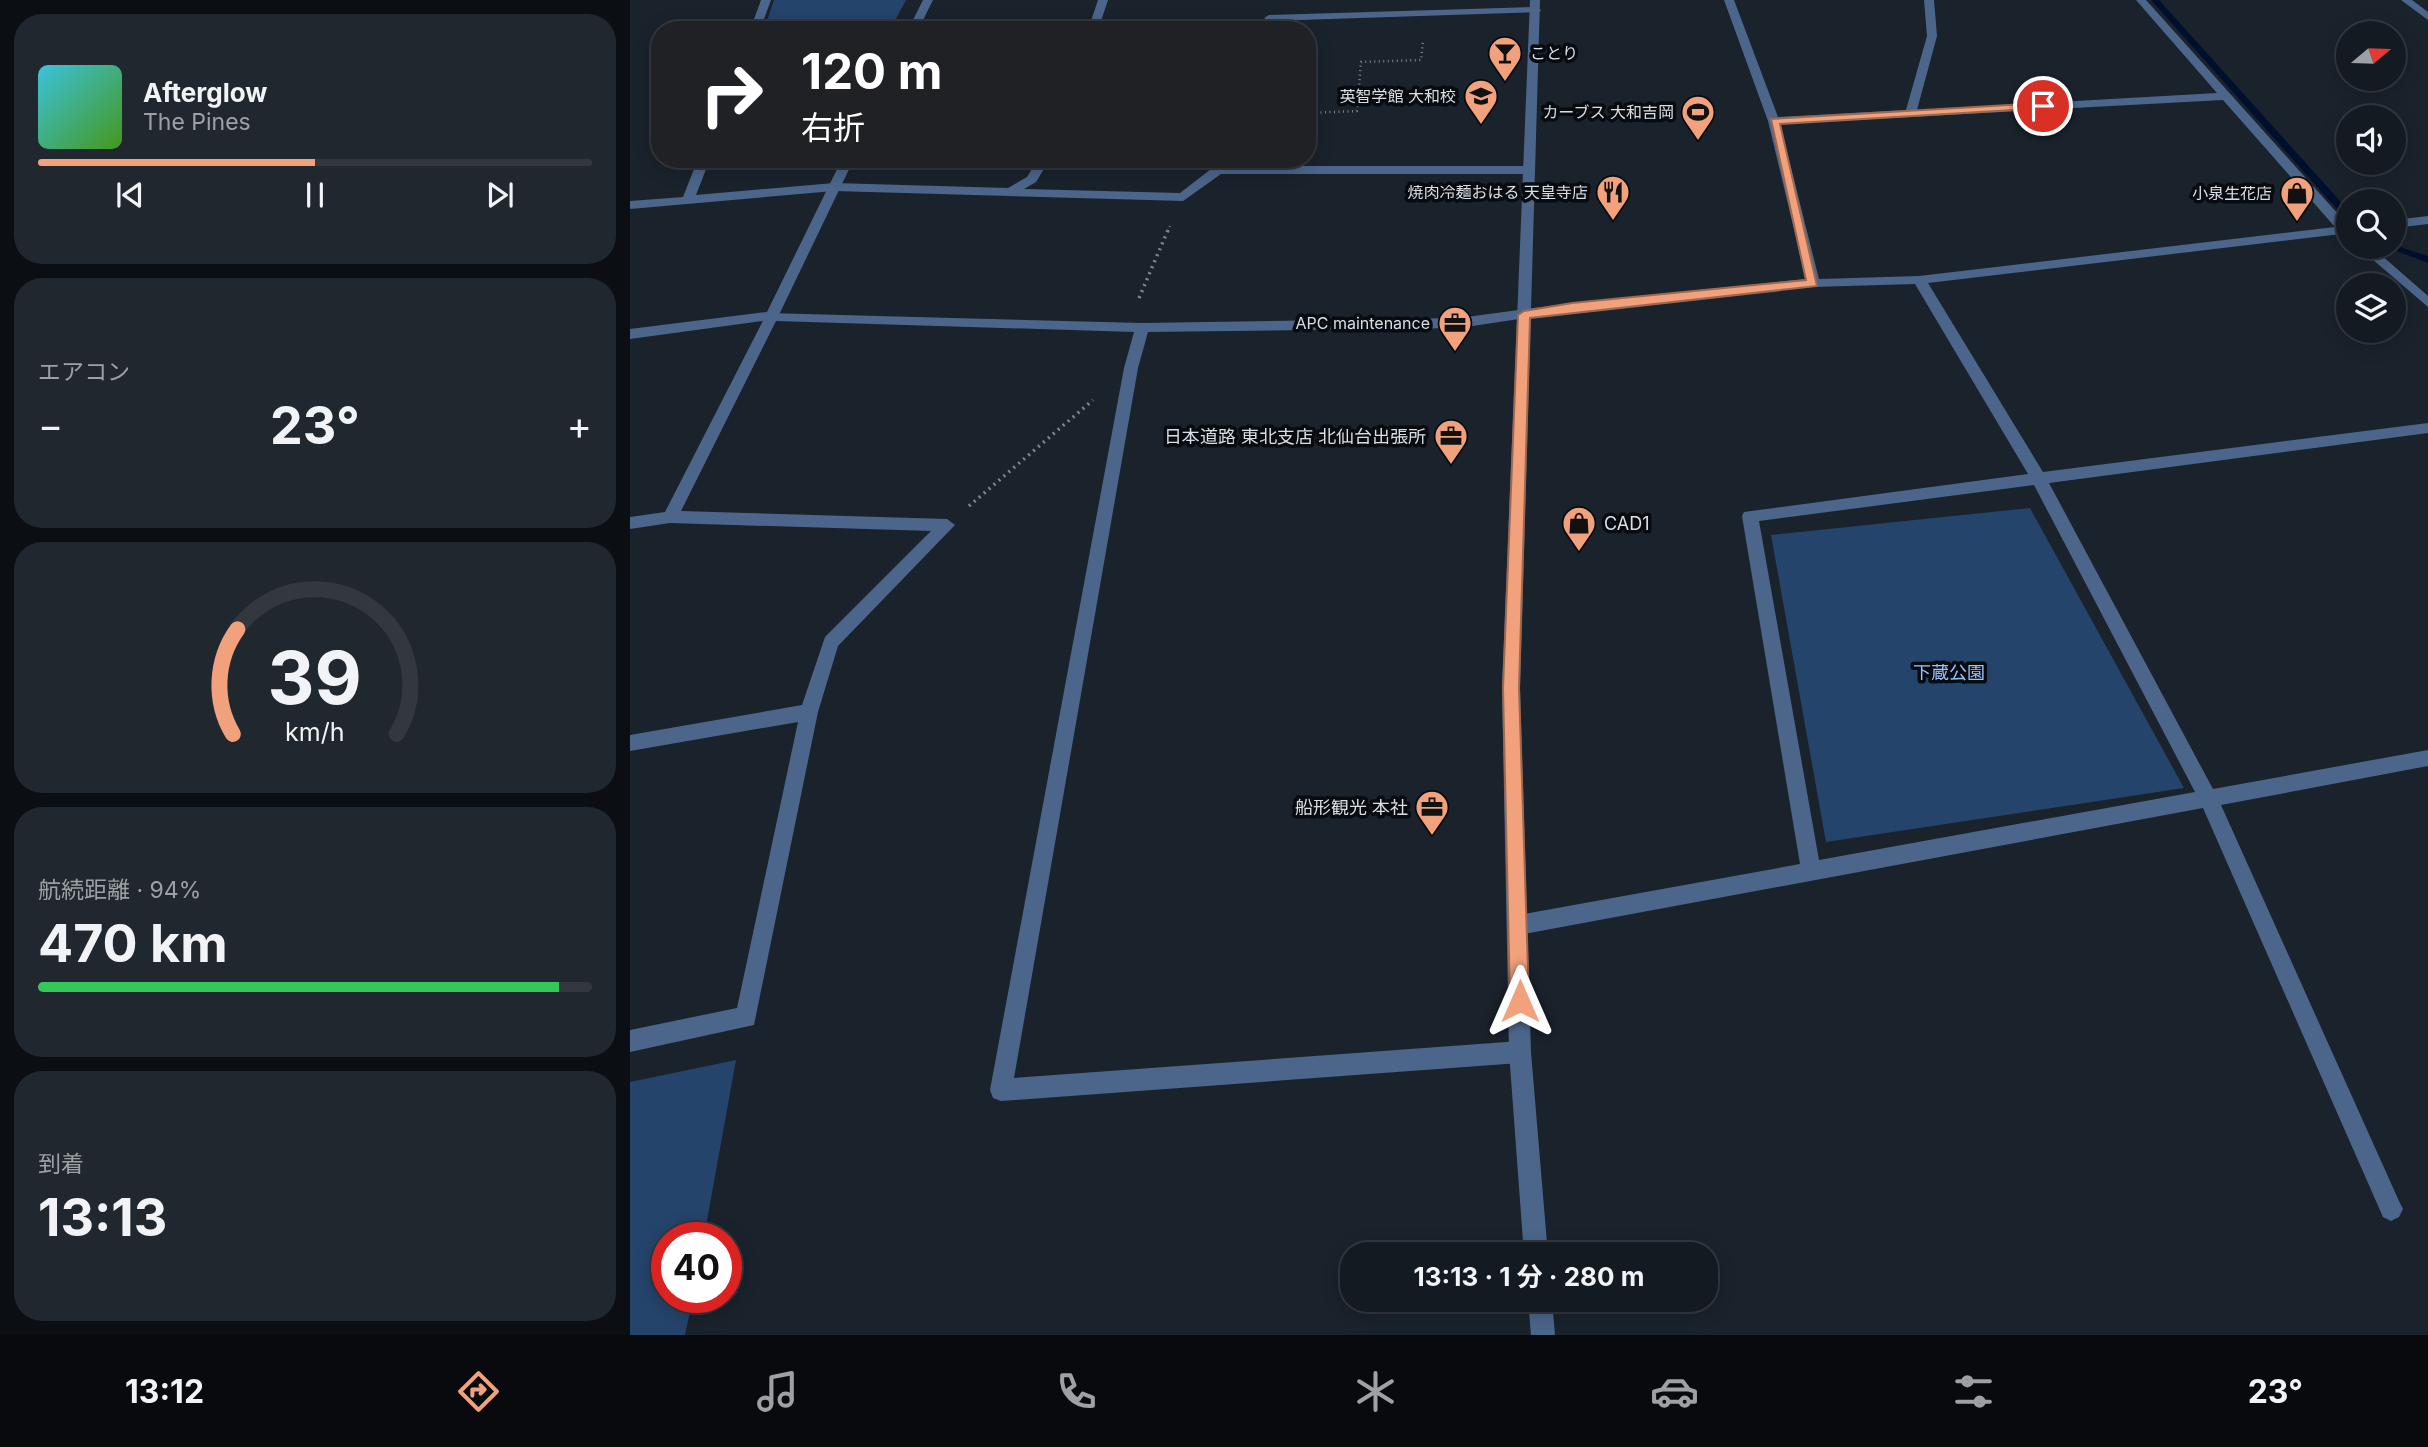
<!DOCTYPE html>
<html lang="ja">
<meta charset="utf-8">
<style>
:root{--surface:#141a21;--page:#21272e;--text:#f1f3f6;--muted:#9da1a5;--line:#33383f;--accent:#f1a17c}
body{margin:0;font-family:Inter,"Noto Sans JP",sans-serif;background:var(--page);color:var(--text);height:100vh;display:flex;flex-direction:column;font-size:26px;white-space:nowrap}
*{box-sizing:border-box;margin:0}
p{font-size:23px;color:var(--muted)}
.icon{flex:none;width:38px;height:38px;fill:none;stroke:currentColor;stroke-width:2;stroke-linecap:round;stroke-linejoin:round}
.map{position:relative;flex:1;overflow:hidden}
.drawer{display:flex;flex-direction:column;gap:14px;padding:14px;background:#0b0e12;width:630px}
.drawer>*{flex:none}
.guide{position:absolute;left:21px;top:21px;width:665px;height:147px;border-radius:28px;box-shadow:0 4px 18px #0003,0 0 0 2px var(--line);background:#202124;color:#fff;overflow:hidden}
.needle{width:46px;rotate:71deg}
.controls{position:absolute;left:1706px;top:21px;display:grid;gap:14px}
.controls a{display:grid;place-items:center;width:70px;height:70px;border-radius:50%;background:var(--surface);box-shadow:0 4px 18px #0003,0 0 0 2px var(--line);font-size:35px}
.speed{position:absolute;left:21px;top:1222px;display:flex;gap:14px;font-size:35px;font-weight:700;text-align:center}
.speed>*{display:grid;place-content:center;width:91px;height:91px;border-radius:50%;background:var(--surface);box-shadow:0 4px 18px #0003,0 0 0 2px var(--line);line-height:1}
.speed .limit{border:10px solid #d22;background:#fff;color:#111}
.pin{position:absolute;display:grid;place-items:center;width:60px;height:60px;color:#fff;margin:-30px;border:4px solid #fff;border-radius:50%;box-shadow:0 2px 7px #0007}
.me{position:absolute;width:77px;margin:-38px;rotate:0deg;stroke-linejoin:round;filter:drop-shadow(0 0 5px #0008)}
.turn{display:flex;align-items:center;gap:24px;height:147px;padding:0 35px;font-size:32px}
.turn .icon{width:91px;height:91px;stroke-width:2.5}
.turn b{display:block;font-size:49px;line-height:60px}
.big{font-size:52px;font-weight:700;line-height:1.1}
.drawer .card{flex:1;display:flex;flex-direction:column;justify-content:center;gap:10px;min-width:0;padding:0 24px;border-radius:28px;background:var(--page)}
.drawer .dial{align-items:center;gap:0}
.dial svg{height:182px;overflow:visible;fill:none;stroke:var(--line);stroke-width:7;stroke-linecap:round;text-anchor:middle}
.dial text{fill:var(--text);stroke:none}
.song{display:flex;align-items:center;gap:21px}
.cover{width:84px;height:84px;border-radius:10px;background:linear-gradient(135deg,hsl(190 70% 55%),hsl(100 70% 35%))}
.played{height:7px;border-radius:4px;background:linear-gradient(90deg,var(--accent) 50%,var(--line) 50%)}
.keys{display:flex;justify-content:space-around;direction:ltr}
.heat{display:flex;justify-content:space-between;align-items:center;font-size:38px;direction:ltr}
.charge{height:10px;border-radius:5px;background:linear-gradient(90deg,#34c759 94%,var(--line) 0)}
.trip{position:absolute;left:710px;top:1242px;width:378px;height:70px;border-radius:28px;background:var(--surface);box-shadow:0 4px 18px #0003,0 0 0 2px var(--line);font-weight:700;line-height:70px;text-align:center}
.tab-bar{display:flex;height:112px;justify-content:space-around;align-items:center;background:#080a0d;color:var(--muted)}
.tab-bar .icon{width:49px;height:49px}
.tab-bar .selected{color:var(--accent)}
.tab-bar b{font-size:32px;color:var(--text)}
main{display:flex;flex:1;min-height:0}
.map>svg:first-child{display:block}
.green{fill:#25446b}
.lines{fill:none;stroke-linecap:round;stroke-linejoin:round}
.stream{fill:#000f2e;fill-rule:evenodd}
.path-far1{stroke:#7f868f;stroke-width:2.5;stroke-dasharray:1 3.5;stroke-linecap:butt}
.path{stroke:#7f868f;stroke-width:3.5;stroke-dasharray:2 4.5;stroke-linecap:butt}
.minor{fill:#4b668a;fill-rule:evenodd}
.tertiary{fill:#4b668a;fill-rule:evenodd}
.route{fill:#f1a17c;stroke:#9d6951;stroke-width:2}
.labels{text-anchor:middle;dominant-baseline:central;stroke-width:7;stroke-linejoin:round;paint-order:stroke}
.far-poi-label{font-size:16px;fill:#d9dfe6;stroke:#080b10;text-anchor:end}
.poi-label{font-size:18px;fill:#d9dfe6;stroke:#080b10;text-anchor:end}
.park-label{font-size:18px;fill:#96c2fb;stroke:#080b10}
</style>
<main>
<section class="drawer">
<div class="card">
<div class="song"><i class="cover"></i><div><b>Afterglow</b><p>The Pines</p></div></div>
<div class="played"></div>
<div class="keys"><svg class="icon" aria-label="previous" viewBox="0 0 24 24"><path d="M18 5L8 12l10 7zM5 5v14"/></svg><svg class="icon" aria-label="pause" viewBox="0 0 24 24"><path d="M8 5v14M16 5v14"/></svg><svg class="icon" aria-label="next" viewBox="0 0 24 24"><path d="M6 5l10 7-10 7zM19 5v14"/></svg></div>
</div>
<div class="card"><p>エアコン</p>
<div class="heat"><a>−</a><b class="big">23°</b><a>+</a></div>
</div>
<div class="card dial"><svg viewBox="0 0 100 80">
<path d="M14 69A42 42 0 1 1 86 69"/>
<path d="M14 69A42 42 0 0 1 16 23" stroke="#f1a17c"/>
<text x="50" y="56" font-size="32" font-weight="700">39</text>
<text x="50" y="72" font-size="11">km/h</text>
</svg></div>
<div class="card"><p>航続距離 · 94%</p><b class="big">470 km</b><div class="charge"></div></div>
<div class="card"><p>到着</p><b class="big">13:13</b></div>
</section>
<div class="map">
<svg width="1798" height="1335" viewBox="0 0 1798 1335">
<rect width="100%" height="100%" fill="#1a222c"/>
<!-- green -->
<path class="green" d="M 144,0 L 276,0 L 260,30 L 134,30 Z
M 1400,508 L 1554,788 L 1196,842 L 1141,535 Z
M 106,1060 L 74,1237 L 37,1237 L 37,1297 L 63,1297 L 55,1335 L 0,1335 L 0,1082 Z"/>
<g class="lines">
<!-- stream -->
<path class="stream" d="M 1521,0 L 1529,0 L 1718,210 L 1718,218 L 1714,217 Z
M 1764,245 L 1798,256 L 1798,263 L 1756,247 L 1764,247 Z"/>
<!-- path-far1 -->
<path class="path-far1" d="M 677,113 L 727,111 L 731,62 L 791,60 L 793,41
M 538,231 L 540,226"/>
<!-- path -->
<path class="path" d="M 509,298 L 538,230
M 339,506 L 463,400"/>
<!-- minor -->
<path class="minor" d="M 131,0 L 141,0 L 130,30 L 120,30 Z
M 468,0 L 478,0 L 468,30 L 458,30 Z
M 1094,0 L 1104,0 L 1148,117 L 1276,110 L 1297,36 L 1294,0 L 1304,0 L 1307,36 L 1287,110 L 1587,93 L 1506,0 L 1516,0 L 1718,225 L 1718,238 L 1711,234 L 1298,283 L 1413,472 L 1798,423 L 1798,433 L 1419,483 L 1583,789 L 1798,750 L 1798,766 L 1591,805 L 1769,1201 L 1773,1209 L 1769,1217 L 1761,1221 L 1753,1217 L 1573,808 L 889,935 L 882,932 L 879,925 L 882,918 L 889,915 L 1170,864 L 1112,516 L 1114,512 L 1398,474 L 1285,284 L 1183,287 L 942,311 L 829,328 L 518,332 L 508,368 L 384,1078 L 890,1041 L 898,1044 L 901,1052 L 898,1060 L 890,1063 L 371,1101 L 363,1098 L 360,1090 L 494,368 L 504,332 L 146,321 L 51,511 L 317,519 L 325,525 L 208,646 L 188,712 L 124,1025 L 0,1052 L 0,1030 L 107,1008 L 168,722 L 0,751 L 0,735 L 172,705 L 195,637 L 301,531 L 40,523 L 0,529 L 0,517 L 35,512 L 137,313 L 512,323 L 829,318 L 942,303 L 1176,279 L 1138,121 ZM 1593,100 L 1705,227 L 1289,276 L 1189,279 L 1150,124 ZM 1404,485 L 1565,792 L 1189,860 L 1129,521 Z
M 1771,0 L 1782,0 L 1798,12 L 1798,20 Z
M 906,7 L 911,10 L 910,12 L 639,21 L 634,18 L 639,15 Z
M 68,159 L 80,159 L 66,195 L 204,183 L 378,188 L 397,177 L 408,159 L 420,159 L 406,182 L 394,189 L 550,193 L 594,159 L 608,159 L 600,166 L 898,166 L 904,170 L 898,174 L 591,174 L 553,201 L 204,191 L 0,209 L 0,201 L 53,197 Z
M 1798,216 L 1798,224 L 1764,228 L 1764,220 Z
M 1728,247 L 1742,247 L 1798,296 L 1798,307 Z"/>
<!-- tertiary -->
<path class="tertiary" d="M 293,0 L 303,0 L 288,30 L 278,30 Z
M 900,0 L 910,0 L 890,688 L 901,1052 L 918,1255 L 894,1255 L 879,1052 L 872,688 Z
M 212,159 L 224,159 L 147,319 L 0,339 L 0,329 L 137,312 Z
M 898,1300 L 922,1300 L 925,1335 L 901,1335 Z"/>
</g>
<!-- route -->
<path class="route" d="M 1413,103 L 1418,106 L 1416,108 L 1150,124 L 1187,286 L 900,318 L 889,688 L 899,1001 L 897,1008 L 890,1011 L 883,1008 L 880,1001 L 873,688 L 888,315 L 894,311 L 942,303 L 1176,280 L 1141,119 Z"/>
<!-- icons -->
<defs>
<symbol id="bar-pin" viewBox="-11 -11 22 30"><path d="M0 17L-7.5 6A9.5 9.5 0 1 1 7.5 6Z" fill="#f1a17c" stroke="#080b10"/><path d="M-6-5H6L.8 .8V4.5H3.5V6h-7V4.5H-.8V.8Z" fill="#111"/></symbol>
<symbol id="school-pin" viewBox="-11 -11 22 30"><path d="M0 17L-7.5 6A9.5 9.5 0 1 1 7.5 6Z" fill="#f1a17c" stroke="#080b10"/><path d="M0-5L7-2L0 1L-7-2ZM-4 1L0 2.5L4 1V4Q0 6-4 4Z" fill="#111"/></symbol>
<symbol id="stadium-pin" viewBox="-11 -11 22 30"><path d="M0 17L-7.5 6A9.5 9.5 0 1 1 7.5 6Z" fill="#f1a17c" stroke="#080b10"/><path d="M0-5a6.5 5 0 1 0 0 10a6.5 5 0 1 0 0-10ZM-3.5-1.8h7v3.6h-7Z" fill="#111"/></symbol>
<symbol id="restaurant-pin" viewBox="-11 -11 22 30"><path d="M0 17L-7.5 6A9.5 9.5 0 1 1 7.5 6Z" fill="#f1a17c" stroke="#080b10"/><path d="M-5-6h1v4h1v-4h1v4h1v-4h1v5L-1.5 .5V6h-2V.5L-5-1ZM5-6V6H3V1.5H1.5Q1.5-4 5-6Z" fill="#111"/></symbol>
<symbol id="shop-pin" viewBox="-11 -11 22 30"><path d="M0 17L-7.5 6A9.5 9.5 0 1 1 7.5 6Z" fill="#f1a17c" stroke="#080b10"/><path d="M-5-2.5h2.3a2.7 3.5 0 0 1 5.4 0H5L5.5 6h-11ZM-1.5-2.5h3a1.5 2.3 0 0 0-3 0Z" fill="#111"/></symbol>
<symbol id="office-pin" viewBox="-11 -11 22 30"><path d="M0 17L-7.5 6A9.5 9.5 0 1 1 7.5 6Z" fill="#f1a17c" stroke="#080b10"/><path d="M-6-3h4V-5.5h4V-3h4V5H-6ZM-1-4.5V-3h2v-1.5ZM-6 0V1H6V0Z" fill="#111"/></symbol>
</defs>
<g fill-rule="evenodd">
<use href="#bar-pin" x="856" y="34" width="38" height="52"/>
<use href="#school-pin" x="832" y="77" width="38" height="52"/>
<use href="#stadium-pin" x="1049" y="93" width="38" height="52"/>
<use href="#restaurant-pin" x="964" y="173" width="38" height="52"/>
<use href="#shop-pin" x="1648" y="174" width="38" height="52"/>
<use href="#office-pin" x="806" y="304" width="38" height="52"/>
<use href="#office-pin" x="802" y="417" width="38" height="52"/>
<use href="#shop-pin" x="930" y="504" width="38" height="52"/>
<use href="#office-pin" x="783" y="788" width="38" height="52"/>
</g>
<g class="labels">
<!-- far-poi labels -->
<g class="far-poi-label">
<text x="900" y="53" text-anchor="start">ことり</text>
<text x="826" y="96">英智学館 大和校</text>
<text x="1044" y="112">カーブス 大和吉岡</text>
<text x="958" y="192">焼肉冷麺おはる 天皇寺店</text>
<text x="1642" y="193">小泉生花店</text>
<text x="800" y="323">APC maintenance</text>
</g>
<!-- poi labels -->
<g class="poi-label">
<text x="796" y="436">日本道路 東北支店 北仙台出張所</text>
<text x="974" y="523" text-anchor="start">CAD1</text>
<text x="778" y="807">船形観光 本社</text>
</g>
<!-- park labels -->
<g class="park-label">
<text x="1319" y="672">下蔵公園</text>
</g>
</g>
</svg>
<div class="controls">
<a><svg class="needle" viewBox="-14 -14 28 28"><path d="M0-13l5 13h-10z" fill="#e53935"/><path d="M0 13l5-13h-10z" fill="#9da1a5"/></svg></a>
<a><svg class="icon" aria-label="sound" viewBox="0 0 24 24"><path d="M4 9h4l5-4v14l-5-4H4zM17 9q2 3 0 6"/></svg></a>
<a><svg class="icon" aria-label="search" viewBox="0 0 24 24"><circle cx="10" cy="10" r="6"/><path d="M15 15l6 6"/></svg></a>
<a><svg class="icon" aria-label="layers" viewBox="0 0 24 24"><path d="M12 4l9 5-9 5-9-5zM3 14l9 5 9-5"/></svg></a>
</div>
<div class="speed"><div class="limit">40</div></div>
<div class="pin" style="left:1413px;top:106px;background:#d93025"><svg class="icon" aria-label="arrive" viewBox="0 0 24 24"><path d="M6 21V4h12l-3 4 3 4H6"/></svg></div>
<svg class="me" style="left:890px;top:1001px" viewBox="-20 -20 40 40"><path d="M0-17L14 15 0 8-14 15z" fill="#f1a17c" stroke="#fff" stroke-width="4"/></svg>
<div class="trip">13:13 · 1 分 · 280 m</div>
<div class="guide">
<div class="turn"><svg class="icon" aria-label="right" viewBox="0 0 24 24"><path d="M7 20v-9h11M14 6l5 5-5 5"/></svg><div><b>120 m</b>右折</div></div>
</div>
</div>
</main>
<nav class="tab-bar">
<b>13:12</b>
<svg class="icon selected" aria-label="directions" viewBox="0 0 24 24"><path d="M12 3l9 9-9 9-9-9zM9 14v-3h6M13 9l2 2-2 2"/></svg>
<svg class="icon" aria-label="music" viewBox="0 0 24 24"><path d="M9 18V5l10-2v13"/><circle cx="6" cy="18" r="3"/><circle cx="16" cy="16" r="3"/></svg>
<svg class="icon" aria-label="phone" viewBox="0 0 24 24"><path d="M5 4h4l2 5-3 2q2 4 5 5l2-3 5 2v4C11 20 4 13 5 4z"/></svg>
<svg class="icon" aria-label="climate" viewBox="0 0 24 24"><path d="M12 3v18M4 7l16 10M4 17L20 7"/></svg>
<svg class="icon" aria-label="car" viewBox="0 0 24 24"><path d="M5 17H2v-5l4-1 3-4h7l3 4 3 1v5h-3M9 17h6M6 11h13"/><circle cx="7" cy="17" r="2"/><circle cx="17" cy="17" r="2"/></svg>
<svg class="icon" aria-label="filters" viewBox="0 0 24 24"><path d="M4 7h16M4 17h16"/><circle cx="9" cy="7" r="2"/><circle cx="15" cy="17" r="2"/></svg>
<b>23°</b>
</nav>
